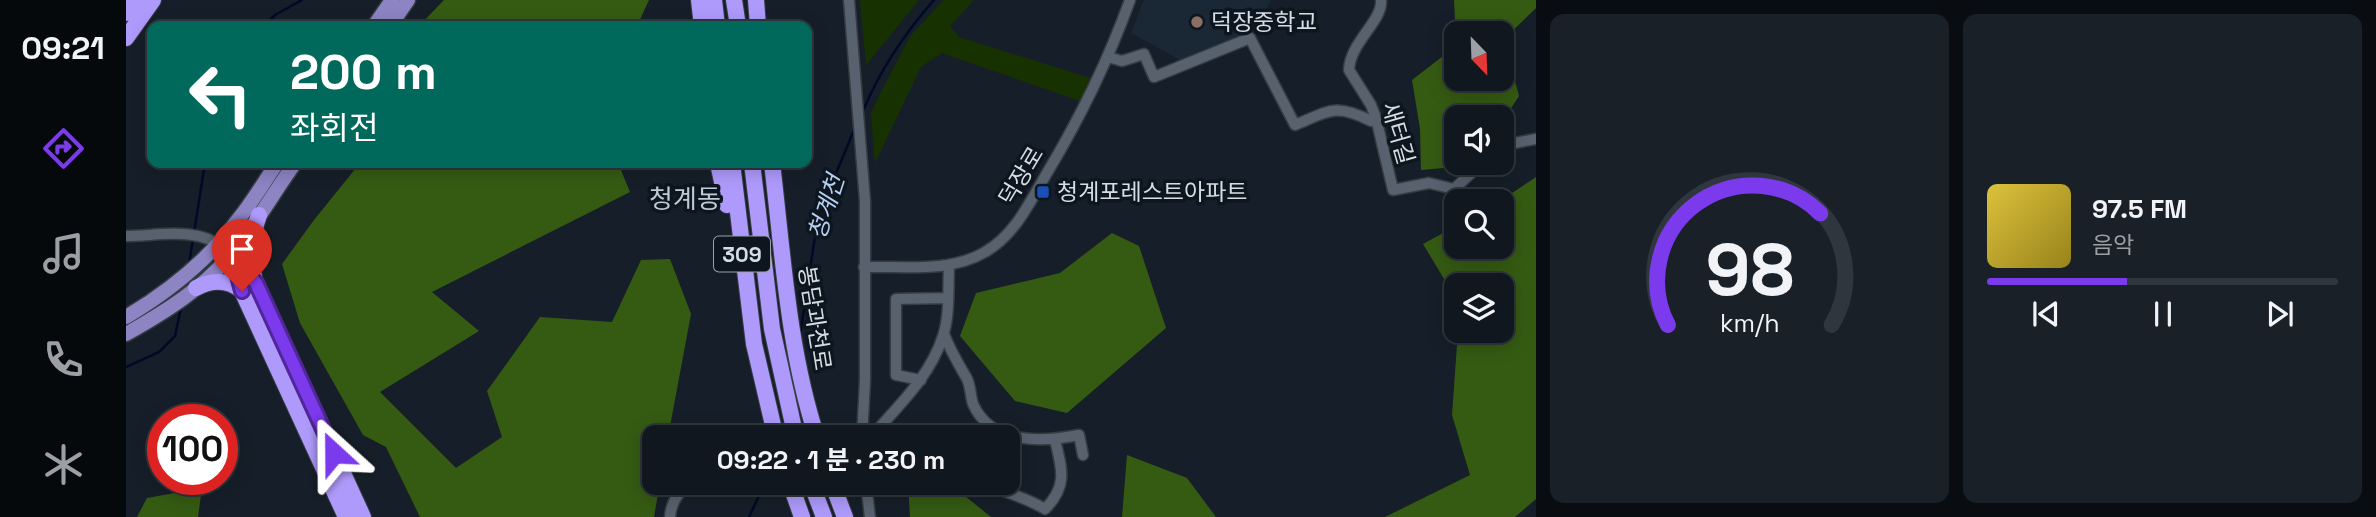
<!DOCTYPE html>
<html lang="ko">
<meta charset="utf-8">
<style>
:root{--surface:#10171f;--page:#192028;--text:#f1f3f6;--muted:#9c9fa4;--line:#30363d;--accent:#7c3aed}
body{margin:0;font-family:"Space Grotesk","Noto Sans KR",sans-serif;background:var(--page);color:var(--text);height:100vh;display:flex;flex-direction:column;font-size:26px;white-space:nowrap}
*{box-sizing:border-box;margin:0}
p{font-size:23px;color:var(--muted)}
.icon{flex:none;width:38px;height:38px;fill:none;stroke:currentColor;stroke-width:2;stroke-linecap:round;stroke-linejoin:round}
.map{position:relative;flex:1;overflow:hidden}
.panel{display:flex;flex-direction:column;gap:14px;padding:14px;background:#090d11;width:840px}
.panel>*{flex:none}
.guide{position:absolute;left:21px;top:21px;width:665px;height:147px;border-radius:14px;box-shadow:0 4px 18px #0003,0 0 0 2px var(--line);background:#00695c;color:#fff;overflow:hidden}
.needle{width:46px;rotate:157deg}
.buttons{position:absolute;left:1318px;top:21px;display:grid;gap:14px}
.buttons a{display:grid;place-items:center;width:70px;height:70px;border-radius:14px;background:var(--surface);box-shadow:0 4px 18px #0003,0 0 0 2px var(--line);font-size:35px}
.speed{position:absolute;left:21px;top:404px;display:flex;gap:14px;font-size:35px;font-weight:700;text-align:center}
.speed>*{display:grid;place-content:center;width:91px;height:91px;border-radius:50%;background:var(--surface);box-shadow:0 4px 18px #0003,0 0 0 2px var(--line);line-height:1}
.speed .limit{border:10px solid #d22;background:#fff;color:#111}
.pin{position:absolute;display:grid;place-items:center;width:60px;height:60px;color:#fff;margin:-72px -30px;border-radius:50% 50% 50% 0;rotate:-45deg;box-shadow:0 0 7px #0007}
.pin .icon{rotate:45deg}
.me{position:absolute;width:77px;margin:-38px;rotate:336deg;stroke-linejoin:round;filter:drop-shadow(0 0 5px #0008)}
.turn{display:flex;align-items:center;gap:24px;height:147px;padding:0 28px;font-size:32px}
.turn .icon{width:91px;height:91px;stroke-width:2.5}
.turn b{display:block;font-size:49px;line-height:60px}
.panel .tile{flex:1;display:flex;flex-direction:column;justify-content:center;gap:10px;min-width:0;padding:0 24px;border-radius:14px;background:var(--page)}
.panel .dial{align-items:center;gap:0}
.dial svg{height:182px;overflow:visible;fill:none;stroke:var(--line);stroke-width:7;stroke-linecap:round;text-anchor:middle}
.dial text{fill:var(--text);stroke:none}
.song{display:flex;align-items:center;gap:21px}
.cover{width:84px;height:84px;border-radius:10px;background:linear-gradient(135deg,hsl(50 70% 55%),hsl(50 70% 35%))}
.played{height:7px;border-radius:4px;background:linear-gradient(90deg,var(--accent) 40%,var(--line) 40%)}
.keys{display:flex;justify-content:space-around;direction:ltr}
.panel .tiles{flex:1;display:grid;gap:14px;grid-template-columns:repeat(2,1fr)}
.trip{position:absolute;left:516px;top:425px;width:378px;height:70px;border-radius:14px;background:var(--surface);box-shadow:0 4px 18px #0003,0 0 0 2px var(--line);font-weight:700;line-height:70px;text-align:center}
main{display:flex;flex:1;min-height:0}
.tabs{display:flex;flex-direction:column;width:126px;justify-content:space-around;align-items:center;background:#06090c;color:var(--muted)}
.tabs .icon{width:49px;height:49px}
.tabs .active{color:var(--accent)}
.tabs b{font-size:32px;color:var(--text)}
.map>svg:first-child{display:block}
.built{fill:#1a2836}
.green{fill:#173200}
.forest{fill:#355b13}
.lines{fill:none;stroke-linecap:round;stroke-linejoin:round}
.stream{stroke:#000a26;stroke-width:2.5}
.minor-casing{stroke:#363c43;stroke-width:13}
.major-casing{stroke:#363c43;stroke-width:17}
.highway-casing{stroke:#363c43;stroke-width:18}
.minor{stroke:#58626e;stroke-width:10}
.major{stroke:#8c84c3;stroke-width:14}
.highway{stroke:#ae9afb;stroke-width:16}
.route-casing{stroke:#51269a;stroke-width:18}
.route{stroke:#7c3aed;stroke-width:12}
.education-dot{fill:#8d6e63;stroke:#0d161f;stroke-width:2.5}
.transit-dot{fill:#1a4fb4;stroke:#0d161f;stroke-width:2.5}
.labels{text-anchor:middle;dominant-baseline:central;stroke-width:7;stroke-linejoin:round;paint-order:stroke}
.shield{fill:#0d161f;stroke:#9aa1a8;stroke-width:2}
.shield-label{font-size:21px;font-weight:bold;fill:#d6dce3}
.poi-label{font-size:23px;fill:#d6dce3;stroke:#0d161f;text-anchor:start}
.street-label{font-size:23px;fill:#d6dce3;stroke:#0d161f}
.water-label{font-size:24px;font-style:italic;fill:#b5d0f1;stroke:#0d161f}
.quarter-label{font-size:26px;fill:#becad7;stroke:#0d161f}
</style>
<main>
<nav class="tabs">
<b>09:21</b>
<svg class="icon active" aria-label="directions" viewBox="0 0 24 24"><path d="M12 3l9 9-9 9-9-9zM9 14v-3h6M13 9l2 2-2 2"/></svg>
<svg class="icon" aria-label="music" viewBox="0 0 24 24"><path d="M9 18V5l10-2v13"/><circle cx="6" cy="18" r="3"/><circle cx="16" cy="16" r="3"/></svg>
<svg class="icon" aria-label="phone" viewBox="0 0 24 24"><path d="M5 4h4l2 5-3 2q2 4 5 5l2-3 5 2v4C11 20 4 13 5 4z"/></svg>
<svg class="icon" aria-label="climate" viewBox="0 0 24 24"><path d="M12 3v18M4 7l16 10M4 17L20 7"/></svg>
</nav>
<div class="map">
<svg width="1410" height="517" viewBox="0 0 1410 517">
<rect width="100%" height="100%" fill="#161f29"/>
<!-- built -->
<path class="built" d="M 1018,0 L 1145,0 L 1126,34 L 1058,62 L 1005,33 Z"/>
<!-- green -->
<path class="green" d="M 734,0 L 793,0 L 740,65 Z
M 818,0 L 848,0 L 824,26 L 833,37 L 964,78 L 954,101 L 816,53 L 795,67 L 749,163 L 745,113 L 757,88 L 785,35 Z"/>
<!-- forest -->
<path class="forest" d="M 318,0 L 523,0 L 511,26 L 293,26 Z
M 1328,0 L 1410,0 L 1410,8 L 1378,39 L 1393,96 L 1376,122 L 1376,117 L 1330,117 L 1330,163 L 1344,163 L 1340,166 L 1295,170 L 1294,129 L 1286,80 L 1330,46 L 1330,79 L 1376,79 L 1376,33 L 1330,33 L 1330,38 Z
M 234,163 L 492,163 L 504,192 L 306,292 L 353,331 L 254,392 L 330,468 L 376,437 L 361,391 L 414,317 L 486,322 L 515,260 L 544,259 L 565,314 L 542,437 L 528,438 L 528,483 L 534,483 L 528,517 L 294,517 L 260,447 L 237,435 L 174,323 L 156,264 L 188,220 Z
M 1410,177 L 1410,499 L 1389,517 L 1259,517 L 1344,475 L 1326,415 L 1332,331 L 1376,331 L 1376,285 L 1330,285 L 1330,299 L 1297,244 L 1330,226 L 1330,247 L 1376,247 L 1374,201 Z
M 986,233 L 1013,246 L 1040,328 L 941,413 L 889,401 L 834,336 L 850,293 L 934,273 Z
M 1001,455 L 1061,478 L 1090,517 L 996,517 Z
M 782,483 L 834,492 L 865,517 L 784,517 Z
M 76,488 L 72,517 L 11,517 L 21,498 Z"/>
<g class="lines">
<!-- stream -->
<path class="stream" d="M 138,26 L 149,15 L 176,0
M 737,111 C 754,70 778,34 808,0
M 68,233 L 79,163
M 63,264 L 67,239
M 674,335 L 692,217 L 728,130
M 0,367 L 33,352 L 49,336 L 55,308
M 623,517 L 639,483"/>
<defs>
<path id="minor" d="M 723,0 L 739,201 L 739,380 L 736,438
M 1255,0 C 1257,21 1224,42 1223,70 L 1245,105 L 1250,118 L 1267,190 L 1303,183 L 1328,189 L 1356,163
M 982,57 L 996,61 L 1018,54 L 1028,77 L 1124,38 L 1169,125 C 1203,111 1209,103 1245,121 L 1250,118
M 1376,148 L 1383,144 L 1410,139
M 0,236 C 32,236 71,226 98,248
M 738,267 C 777,266 824,273 859,252 C 889,235 904,202 921,173 C 954,118 982,61 1004,0
M 818,334 C 824,350 832,363 840,377 C 845,385 844,395 847,404 C 865,445 917,442 953,435 L 957,455
M 795,380 L 770,375 L 770,299 L 821,298
M 744,438 C 772,406 804,377 817,336 C 824,315 822,287 823,265
M 754,438 L 778,434 L 797,438
M 882,451 L 882,453
M 740,483 L 744,517
M 857,483 C 878,492 899,497 919,509 C 942,486 936,469 929,440
M 544,517 C 545,502 552,492 564,483"/>
<path id="major" d="M 248,26 L 266,0
M 264,26 L 282,0
M 0,317 C 42,292 82,260 111,221 C 126,203 138,182 151,163
M 0,334 C 39,312 78,288 107,252 C 130,224 148,192 169,163"/>
<path id="highway" d="M 573,0 L 576,26
M 588,0 L 591,26
M 608,0 L 612,26
M 630,0 L 632,26
M 0,13 L 9,0
M 0,38 L 27,0
M 592,163 L 601,205
M 606,163 L 628,344 L 650,438
M 626,163 L 646,329 L 670,438
M 646,163 C 657,255 662,349 691,438
M 105,254 L 130,283 L 237,517
M 107,260 L 116,291 L 220,517
M 129,281 C 122,258 125,238 133,215
M 70,288 C 85,280 102,279 116,291
M 664,483 L 676,517
M 685,483 L 698,517
M 706,483 L 719,517"/>
</defs>
<!-- minor casing -->
<use href="#minor" class="minor-casing"/>
<!-- major casing -->
<use href="#major" class="major-casing"/>
<!-- highway casing -->
<use href="#highway" class="highway-casing"/>
<!-- minor -->
<use href="#minor" class="minor"/>
<!-- major -->
<use href="#major" class="major"/>
<!-- highway -->
<use href="#highway" class="highway"/>
</g>
<g class="lines">
<defs>
<path id="route" d="M 116,291 L 106,254 L 130,283 L 208,453"/>
</defs>
<!-- route casing -->
<use href="#route" class="route-casing"/>
<!-- route -->
<use href="#route" class="route"/>
</g>
<!-- markers -->
<circle class="education-dot" cx="1071" cy="22" r="7"/>
<rect class="transit-dot" x="910" y="185" width="14" height="14" rx="3.5"/>
<g class="labels">
<!-- shield labels -->
<rect class="shield" x="588" y="236.5" width="56" height="35" rx="5"/>
<g class="shield-label">
<text x="616" y="254">309</text>
</g>
<!-- poi labels -->
<g class="poi-label">
<text x="1085" y="22">덕장중학교</text>
<text x="931" y="192">청계포레스트아파트</text>
</g>
<!-- street labels -->
<g class="street-label">
<text transform="translate(1272 133) rotate(74)">새터길</text>
<text transform="translate(895 176) rotate(-59)">덕장로</text>
<text transform="translate(689 318) rotate(81)">봉담과천로</text>
</g>
<!-- water labels -->
<g class="water-label">
<text transform="translate(700 207) rotate(-72)">청계천</text>
</g>
<!-- quarter labels -->
<g class="quarter-label">
<text x="559" y="199">청계동</text>
</g>
</g>
</svg>
<div class="buttons">
<a><svg class="needle" viewBox="-14 -14 28 28"><path d="M0-13l5 13h-10z" fill="#e53935"/><path d="M0 13l5-13h-10z" fill="#9c9fa4"/></svg></a>
<a><svg class="icon" aria-label="sound" viewBox="0 0 24 24"><path d="M4 9h4l5-4v14l-5-4H4zM17 9q2 3 0 6"/></svg></a>
<a><svg class="icon" aria-label="search" viewBox="0 0 24 24"><circle cx="10" cy="10" r="6"/><path d="M15 15l6 6"/></svg></a>
<a><svg class="icon" aria-label="layers" viewBox="0 0 24 24"><path d="M12 4l9 5-9 5-9-5zM3 14l9 5 9-5"/></svg></a>
</div>
<div class="speed"><div class="limit">100</div></div>
<div class="pin" style="left:116px;top:291px;background:#d93025"><svg class="icon" aria-label="arrive" viewBox="0 0 24 24"><path d="M6 21V4h12l-3 4 3 4H6"/></svg></div>
<svg class="me" style="left:208px;top:453px" viewBox="-20 -20 40 40"><path d="M0-17L14 15 0 8-14 15z" fill="#7c3aed" stroke="#fff" stroke-width="4"/></svg>
<div class="trip">09:22 · 1 분 · 230 m</div>
<div class="guide">
<div class="turn"><svg class="icon" aria-label="left" viewBox="0 0 24 24"><path d="M17 20v-9H6M10 6l-5 5 5 5"/></svg><div><b>200 m</b>좌회전</div></div>
</div>
</div>
<section class="panel">
<div class="tiles">
<div class="tile dial"><svg viewBox="0 0 100 80">
<path d="M14 69A42 42 0 1 1 86 69"/>
<path d="M14 69A42 42 0 0 1 81 20" stroke="#7c3aed"/>
<text x="50" y="56" font-size="32" font-weight="700">98</text>
<text x="50" y="72" font-size="11">km/h</text>
</svg></div>
<div class="tile">
<div class="song"><i class="cover"></i><div><b>97.5 FM</b><p>음악</p></div></div>
<div class="played"></div>
<div class="keys"><svg class="icon" aria-label="previous" viewBox="0 0 24 24"><path d="M18 5L8 12l10 7zM5 5v14"/></svg><svg class="icon" aria-label="pause" viewBox="0 0 24 24"><path d="M8 5v14M16 5v14"/></svg><svg class="icon" aria-label="next" viewBox="0 0 24 24"><path d="M6 5l10 7-10 7zM19 5v14"/></svg></div>
</div>
</div>
</section>
</main>
